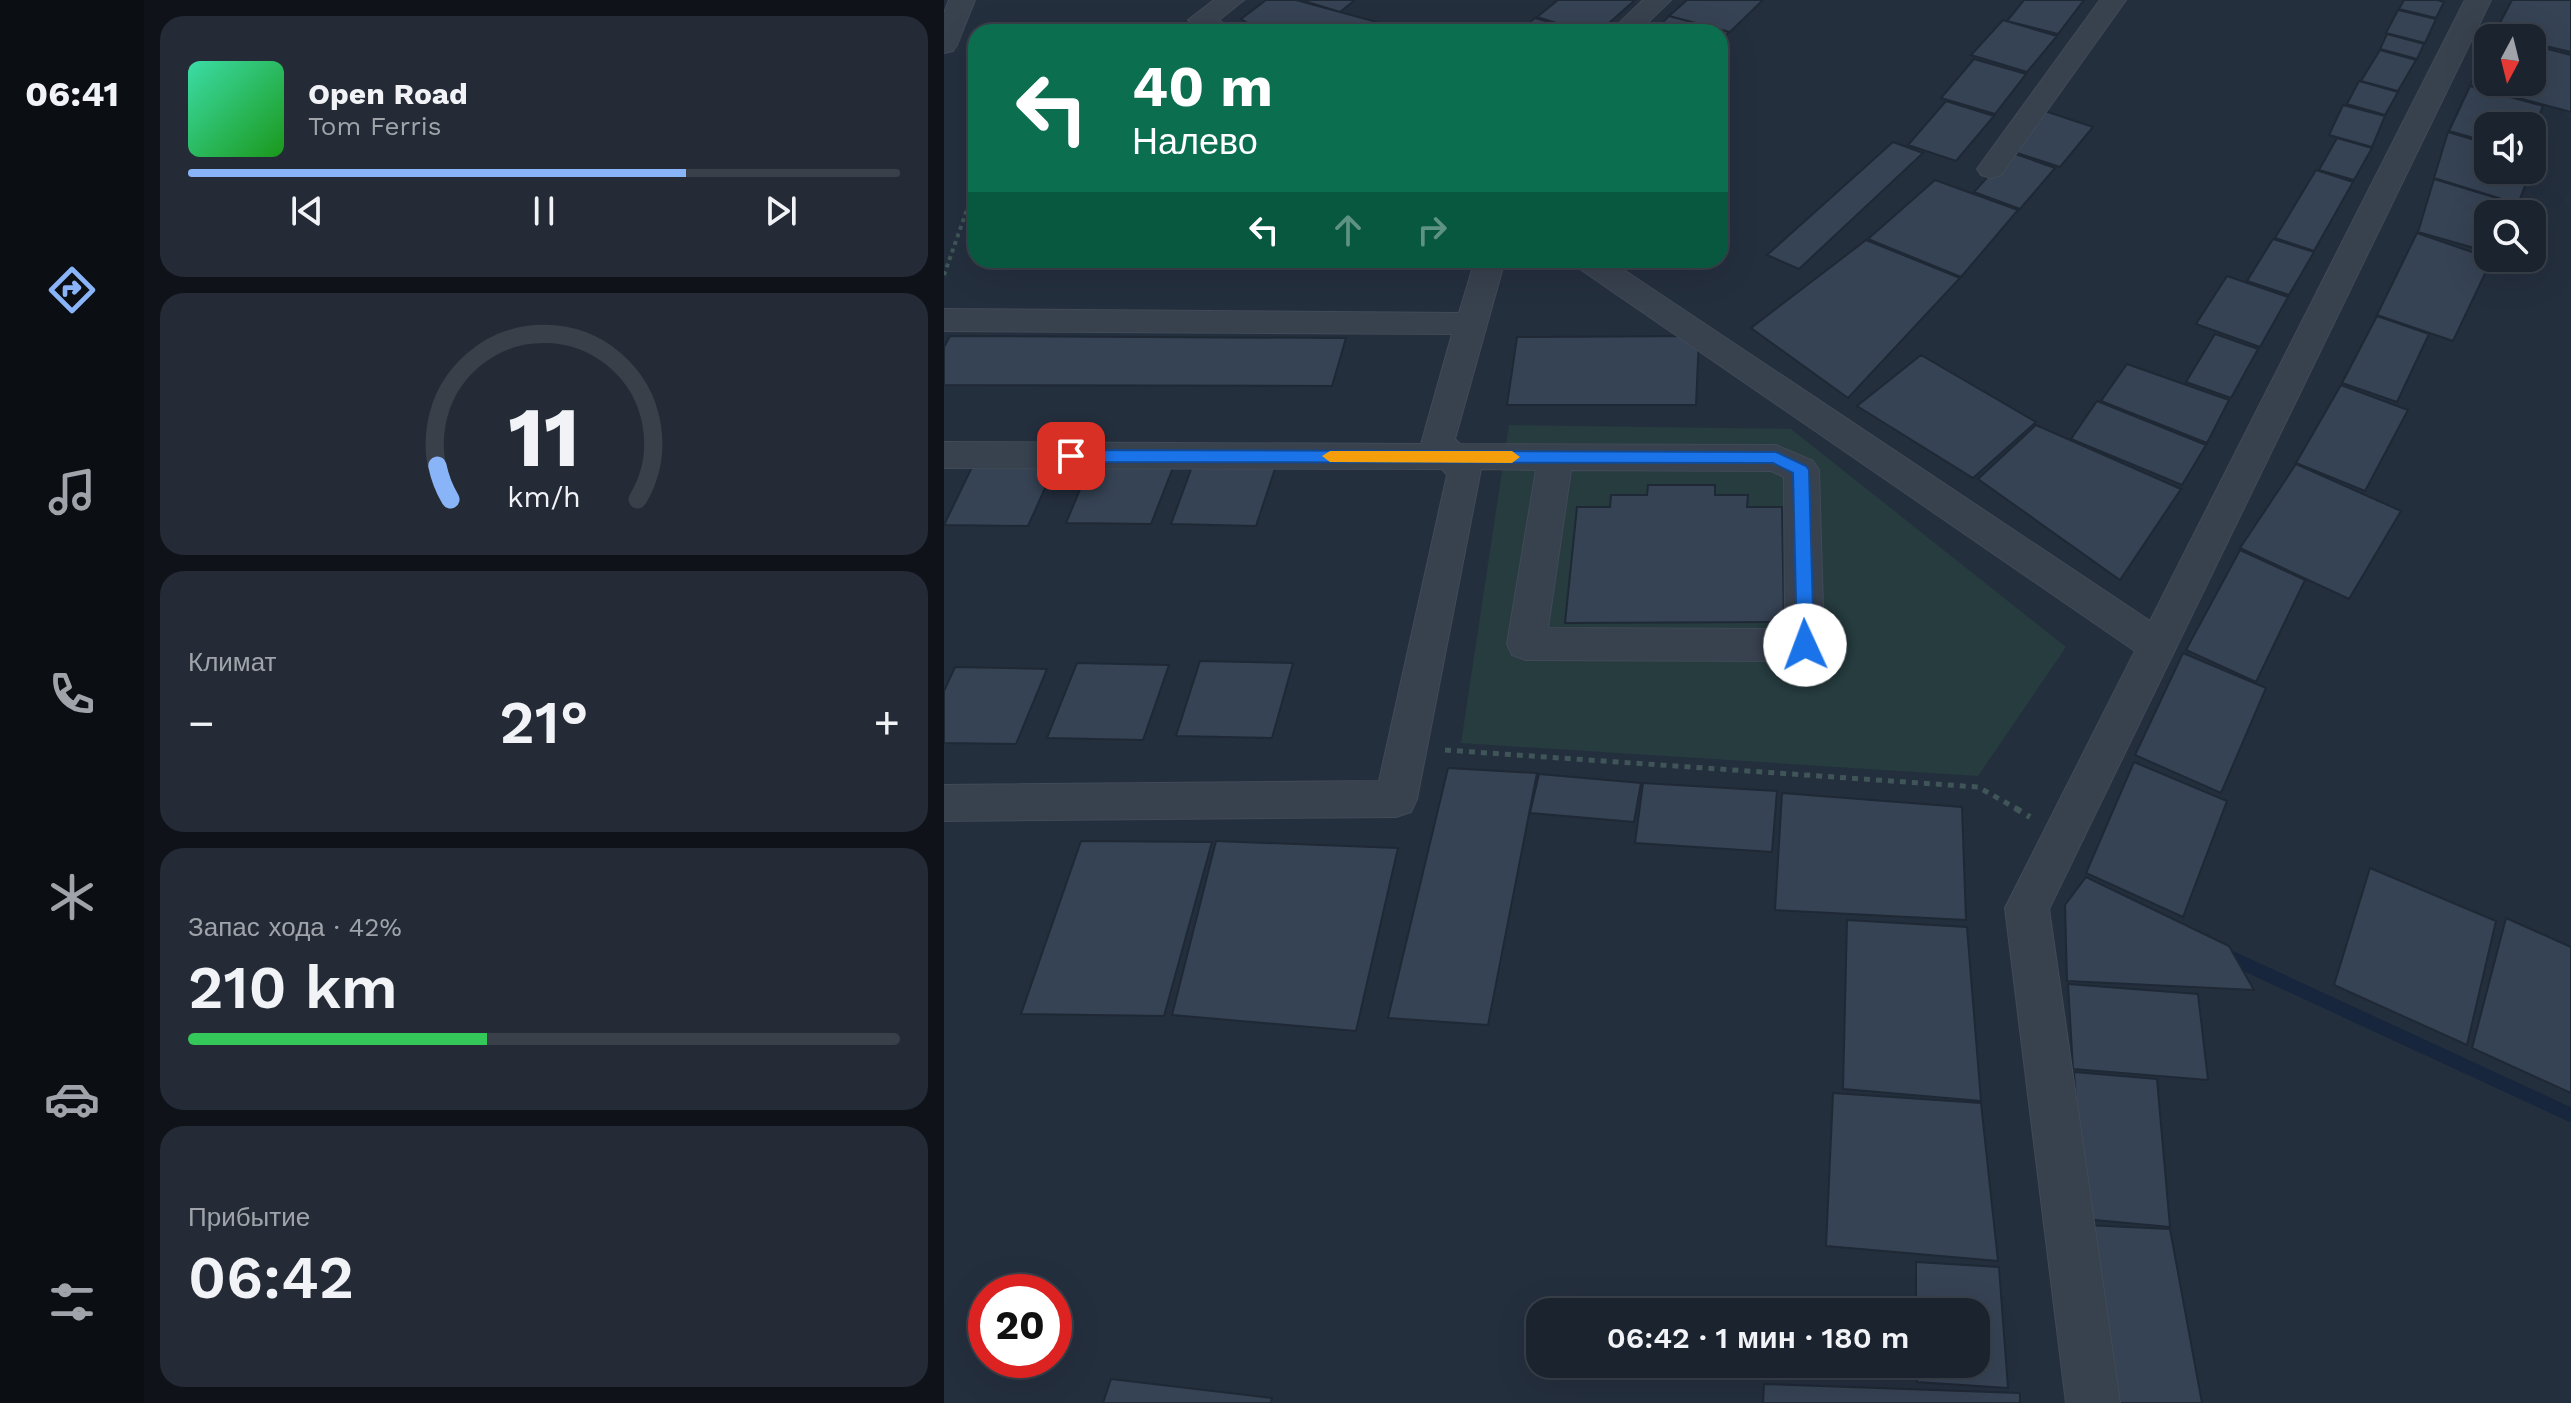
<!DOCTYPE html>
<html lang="ru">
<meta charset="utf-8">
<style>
:root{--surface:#1b232e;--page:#242b36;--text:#f1f3f6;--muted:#a0a4aa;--line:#39404a;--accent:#8ab4f8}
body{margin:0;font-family:"Work Sans",sans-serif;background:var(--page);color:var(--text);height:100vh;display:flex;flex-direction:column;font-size:30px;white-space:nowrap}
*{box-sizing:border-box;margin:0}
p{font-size:26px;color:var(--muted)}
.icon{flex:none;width:44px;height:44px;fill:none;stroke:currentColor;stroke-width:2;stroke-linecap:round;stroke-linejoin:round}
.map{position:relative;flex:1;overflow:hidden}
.side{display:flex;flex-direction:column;gap:16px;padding:16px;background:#0f1319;width:800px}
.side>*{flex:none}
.top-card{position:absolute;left:24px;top:24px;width:760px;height:244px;border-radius:24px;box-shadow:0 8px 32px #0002,0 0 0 2px var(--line);background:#0b6e4f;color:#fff;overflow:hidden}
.needle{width:52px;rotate:187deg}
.controls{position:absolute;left:1530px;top:24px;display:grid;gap:16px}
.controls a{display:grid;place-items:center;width:72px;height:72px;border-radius:16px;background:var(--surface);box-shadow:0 8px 32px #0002,0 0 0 2px var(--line);font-size:40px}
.speed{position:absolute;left:24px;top:1274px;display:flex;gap:16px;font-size:40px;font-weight:700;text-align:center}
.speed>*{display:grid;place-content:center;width:104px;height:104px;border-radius:50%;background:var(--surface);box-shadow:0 8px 32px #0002,0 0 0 2px var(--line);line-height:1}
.speed .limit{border:12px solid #d22;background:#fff;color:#111}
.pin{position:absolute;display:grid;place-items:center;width:68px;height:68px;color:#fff;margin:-34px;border-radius:16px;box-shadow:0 4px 12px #0006}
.me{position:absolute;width:88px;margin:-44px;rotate:358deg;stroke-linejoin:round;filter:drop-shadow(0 0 6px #0008)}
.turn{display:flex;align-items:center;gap:28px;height:168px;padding:0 32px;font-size:36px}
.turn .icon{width:104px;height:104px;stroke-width:2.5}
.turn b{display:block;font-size:56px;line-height:68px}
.lanes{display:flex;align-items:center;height:76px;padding:0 32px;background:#0003;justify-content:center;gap:40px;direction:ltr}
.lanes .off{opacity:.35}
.big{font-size:60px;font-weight:600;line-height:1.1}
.side .widget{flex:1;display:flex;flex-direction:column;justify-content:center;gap:12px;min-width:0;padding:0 28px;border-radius:24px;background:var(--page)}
.side .dial{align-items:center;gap:0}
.dial svg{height:208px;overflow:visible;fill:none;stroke:var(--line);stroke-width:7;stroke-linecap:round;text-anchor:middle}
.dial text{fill:var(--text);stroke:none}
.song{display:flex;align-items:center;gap:24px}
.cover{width:96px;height:96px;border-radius:12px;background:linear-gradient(135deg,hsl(160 70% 55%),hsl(120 70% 35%))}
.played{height:8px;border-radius:4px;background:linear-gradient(90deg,var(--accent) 70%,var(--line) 70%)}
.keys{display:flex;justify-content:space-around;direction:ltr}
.heat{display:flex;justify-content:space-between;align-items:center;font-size:44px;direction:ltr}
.charge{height:12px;border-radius:6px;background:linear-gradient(90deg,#34c759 42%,var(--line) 0)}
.trip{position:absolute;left:582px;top:1298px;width:464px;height:80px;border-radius:24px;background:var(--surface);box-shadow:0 8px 32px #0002,0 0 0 2px var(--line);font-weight:600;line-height:80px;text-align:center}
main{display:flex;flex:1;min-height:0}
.tabs{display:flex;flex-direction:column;width:144px;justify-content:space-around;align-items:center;background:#0b0e12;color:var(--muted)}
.tabs .icon{width:56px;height:56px}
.tabs .selected{color:var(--accent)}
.tabs b{font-size:36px;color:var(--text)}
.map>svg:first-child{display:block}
.green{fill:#263c3f}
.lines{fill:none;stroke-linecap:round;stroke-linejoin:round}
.stream{stroke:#17263c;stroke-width:14}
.building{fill:#364354;stroke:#1f2835;stroke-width:2}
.minor-casing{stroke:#414a57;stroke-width:2}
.path-far2{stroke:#3f5557;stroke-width:4;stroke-dasharray:4 4;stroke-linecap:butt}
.path-far1{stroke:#3f5557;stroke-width:5;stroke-dasharray:6 6;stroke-linecap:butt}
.path{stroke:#3f5557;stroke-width:6;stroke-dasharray:7 7;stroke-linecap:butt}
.minor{fill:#38414e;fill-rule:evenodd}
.route{fill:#1a73e8;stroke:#114b97;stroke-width:2}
.slow{fill:#f59e0b}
</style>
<main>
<nav class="tabs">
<b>06:41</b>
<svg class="icon selected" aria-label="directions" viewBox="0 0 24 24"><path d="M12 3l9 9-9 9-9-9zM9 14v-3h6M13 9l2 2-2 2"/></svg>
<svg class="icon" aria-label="music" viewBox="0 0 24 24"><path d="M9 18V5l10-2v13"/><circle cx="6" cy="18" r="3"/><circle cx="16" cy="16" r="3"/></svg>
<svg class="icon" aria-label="phone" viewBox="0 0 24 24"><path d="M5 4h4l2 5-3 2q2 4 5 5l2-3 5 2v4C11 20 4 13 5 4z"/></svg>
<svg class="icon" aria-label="climate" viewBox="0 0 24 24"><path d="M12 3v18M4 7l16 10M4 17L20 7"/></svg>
<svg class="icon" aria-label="car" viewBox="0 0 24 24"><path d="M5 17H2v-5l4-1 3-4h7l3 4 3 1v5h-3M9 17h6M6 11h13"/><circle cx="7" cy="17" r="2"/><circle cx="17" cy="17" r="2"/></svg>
<svg class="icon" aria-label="filters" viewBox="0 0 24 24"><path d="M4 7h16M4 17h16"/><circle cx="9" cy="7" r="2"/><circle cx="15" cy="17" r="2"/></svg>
</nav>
<section class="side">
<div class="widget">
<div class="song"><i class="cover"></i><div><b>Open Road</b><p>Tom Ferris</p></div></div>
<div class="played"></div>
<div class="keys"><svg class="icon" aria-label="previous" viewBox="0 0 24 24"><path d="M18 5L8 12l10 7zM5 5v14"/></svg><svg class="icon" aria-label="pause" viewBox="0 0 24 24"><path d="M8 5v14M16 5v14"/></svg><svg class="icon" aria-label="next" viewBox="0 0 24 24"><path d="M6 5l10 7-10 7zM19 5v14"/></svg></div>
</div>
<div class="widget dial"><svg viewBox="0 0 100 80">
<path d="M14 69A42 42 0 1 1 86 69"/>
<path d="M14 69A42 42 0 0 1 9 56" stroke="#8ab4f8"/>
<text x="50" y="56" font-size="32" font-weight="700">11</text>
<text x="50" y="72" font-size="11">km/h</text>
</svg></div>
<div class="widget"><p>Климат</p>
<div class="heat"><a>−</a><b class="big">21°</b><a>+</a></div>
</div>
<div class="widget"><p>Запас хода · 42%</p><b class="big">210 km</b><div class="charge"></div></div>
<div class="widget"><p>Прибытие</p><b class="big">06:42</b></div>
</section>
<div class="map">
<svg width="1627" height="1403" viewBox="0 0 1627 1403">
<rect width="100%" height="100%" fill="#242f3e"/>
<!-- green -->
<path class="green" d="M 565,425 L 847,429 L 1122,647 L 1034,776 L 517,743 Z"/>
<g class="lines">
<!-- stream -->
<path class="stream" d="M 1279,954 L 1627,1115"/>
</g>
<!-- building -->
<path class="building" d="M 322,0 L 352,0 L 462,30 L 319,32 L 297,19 Z
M 357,0 L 411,0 L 396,12 Z
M 614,0 L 691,0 L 655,32 L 642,32 L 593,17 Z
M 743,0 L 819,0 L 786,32 L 725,16 Z
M 1080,0 L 1140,0 L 1114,34 L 1063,21 Z
M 1460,0 L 1493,0 L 1500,2 L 1492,18 L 1455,9 Z
M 1568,0 L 1627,0 L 1627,52 L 1588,43 L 1588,38 L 1550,34 Z
M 1454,10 L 1492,19 L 1481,43 L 1442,33 Z
M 725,16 L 785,32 L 776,42 L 776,32 L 709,32 Z
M 591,18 L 639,32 L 574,32 Z
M 1059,20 L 1113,36 L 1083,72 L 1027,55 Z
M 1443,34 L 1480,44 L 1473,59 L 1436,49 Z
M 1588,45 L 1627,55 L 1627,112 L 1526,85 L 1544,48 L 1544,82 L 1588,82 Z
M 1436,50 L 1472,60 L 1454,91 L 1417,81 Z
M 1030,59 L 1082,74 L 1051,114 L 997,98 Z
M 1415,81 L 1454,92 L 1441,115 L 1403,104 Z
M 1526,86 L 1599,106 L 1588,133 L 1588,126 L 1544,126 L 1544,142 L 1505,131 Z
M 1002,101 L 1050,116 L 1012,161 L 964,145 Z
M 1399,105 L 1441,116 L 1428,147 L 1385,135 Z
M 1101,111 L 1149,127 L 1116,167 L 1067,151 Z
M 1504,132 L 1544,144 L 1544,170 L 1587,170 L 1574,204 L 1490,178 Z
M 1393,138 L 1428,148 L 1410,180 L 1375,170 Z
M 949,142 L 979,153 L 855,269 L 823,255 Z
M 1066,152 L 1111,168 L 1076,209 L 1030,192 Z
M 1372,170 L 1409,182 L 1370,251 L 1331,238 Z
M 1490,179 L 1599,212 L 1588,245 L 1588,214 L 1544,214 L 1544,252 L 1474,232 Z
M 991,180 L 1074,210 L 1017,277 L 924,239 Z
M 1473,233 L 1548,259 L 1509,341 L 1433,315 Z
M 1329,239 L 1370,252 L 1345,295 L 1303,281 Z
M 922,240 L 1016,278 L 904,398 L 807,328 Z
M 1283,276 L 1344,297 L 1316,347 L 1252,324 Z
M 1433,316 L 1485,334 L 1453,402 L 1398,383 Z
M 1271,334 L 1314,349 L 1287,398 L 1242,382 Z
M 6,336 L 402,338 L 388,386 L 0,385 L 0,347 Z
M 755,336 L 752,405 L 563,405 L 573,337 Z
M 977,355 L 1092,422 L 1029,478 L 913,406 Z
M 1183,364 L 1285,400 L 1263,443 L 1157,401 Z
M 1397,385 L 1464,410 L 1421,491 L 1352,463 Z
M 1153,401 L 1262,445 L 1238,485 L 1127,439 Z
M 1092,425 L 1237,489 L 1176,580 L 1034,479 Z
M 147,463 L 230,465 L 207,524 L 122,523 Z
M 249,464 L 332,466 L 312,526 L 227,524 Z
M 1352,464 L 1457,511 L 1405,599 L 1296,548 Z
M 29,465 L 111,466 L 84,526 L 0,525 Z
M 704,485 L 771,485 L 771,495 L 804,495 L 803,507 L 838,507 L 840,622 L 621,623 L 633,507 L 666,507 L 667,495 L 703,495 Z
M 1296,550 L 1361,580 L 1312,682 L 1242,650 Z
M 1239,653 L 1322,688 L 1277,793 L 1191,755 Z
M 256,661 L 349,663 L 328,738 L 232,736 Z
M 133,663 L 225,665 L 199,740 L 103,738 Z
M 11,667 L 103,669 L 72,744 L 0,743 L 0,691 Z
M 1190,762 L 1283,801 L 1239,917 L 1142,873 Z
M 504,768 L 593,773 L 544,1025 L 444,1018 Z
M 595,774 L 697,783 L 690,822 L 586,813 Z
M 699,783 L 833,791 L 828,852 L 691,843 Z
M 838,793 L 1018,807 L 1022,920 L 831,910 Z
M 137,841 L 268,842 L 220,1016 L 77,1014 Z
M 272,841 L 454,848 L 412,1031 L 228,1015 Z
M 1426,868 L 1552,921 L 1523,1045 L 1390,985 Z
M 1142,877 L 1285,946 L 1310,990 L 1123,981 L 1121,905 Z
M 1562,918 L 1627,947 L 1627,1093 L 1528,1048 Z
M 903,920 L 1023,927 L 1037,1101 L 899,1089 Z
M 1124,984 L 1254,994 L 1264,1080 L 1129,1069 Z
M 1130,1072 L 1213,1079 L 1226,1227 L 1140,1219 Z
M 889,1093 L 1037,1103 L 1054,1261 L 882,1246 Z
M 1141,1225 L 1226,1229 L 1258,1403 L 1164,1403 Z
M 972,1262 L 1055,1267 L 1064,1388 L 973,1382 L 973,1364 L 1032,1364 L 1032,1312 L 972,1312 Z
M 167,1379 L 328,1398 L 327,1403 L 159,1403 Z
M 820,1384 L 1076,1393 L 1076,1403 L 819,1403 Z"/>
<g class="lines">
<defs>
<path id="minor" d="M 5,0 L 31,0 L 13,45 L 9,51 L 0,53 L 0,13 Z
M 270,0 L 300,0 L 275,20 L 290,32 L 259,32 L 244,20 Z
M 699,0 L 727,0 L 694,32 L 666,32 Z
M 1156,0 L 1182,0 L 1057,175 L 1047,178 L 1037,175 L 1033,169 Z
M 1521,0 L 1547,0 L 1105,909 L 1176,1403 L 1122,1403 L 1061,908 L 1191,651 L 633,267 L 629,260 L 665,260 L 1206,621 Z
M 531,260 L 561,260 L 511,439 L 516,444 L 832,445 L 869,461 L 875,470 L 880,645 L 875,656 L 861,661 L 582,660 L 568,655 L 563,644 L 592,470 L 537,469 L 473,799 L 467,812 L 452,817 L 0,821 L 0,785 L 435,781 L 503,475 L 498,469 L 0,468 L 0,442 L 477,444 L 508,334 L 0,331 L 0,309 L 515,313 ZM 627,470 L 827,471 L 840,477 L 841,629 L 604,628 Z"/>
</defs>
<!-- minor casing -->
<use href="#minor" class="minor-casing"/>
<!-- path-far2 -->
<path class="path-far2" d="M 0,275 L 32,184"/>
<!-- path-far1 -->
<path class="path-far1" d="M 501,750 L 1034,787 L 1075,810"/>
<!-- path -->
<path class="path" d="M 1071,808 L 1086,817"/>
<!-- minor -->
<use href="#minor" class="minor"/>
</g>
<!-- route -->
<path class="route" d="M 127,450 L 832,452 L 862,466 L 865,470 L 870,645 L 861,652 L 853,645 L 849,473 L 829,463 L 127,462 L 119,456 Z"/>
<!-- slow -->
<path class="slow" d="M 386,451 L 568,451 L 576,457 L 568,463 L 386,462 L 378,456 Z"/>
</svg>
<div class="controls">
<a><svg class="needle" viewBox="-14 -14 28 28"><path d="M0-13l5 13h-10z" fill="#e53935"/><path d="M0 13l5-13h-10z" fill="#a0a4aa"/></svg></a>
<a><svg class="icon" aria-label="sound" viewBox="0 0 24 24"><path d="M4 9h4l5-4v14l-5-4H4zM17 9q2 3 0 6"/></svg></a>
<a><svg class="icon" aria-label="search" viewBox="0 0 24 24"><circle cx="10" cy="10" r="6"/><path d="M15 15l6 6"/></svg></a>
</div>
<div class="speed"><div class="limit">20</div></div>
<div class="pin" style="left:127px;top:456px;background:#d93025"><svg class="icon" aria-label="arrive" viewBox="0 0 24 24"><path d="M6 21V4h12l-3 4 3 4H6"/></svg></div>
<svg class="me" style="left:861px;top:645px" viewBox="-20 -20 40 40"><circle r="19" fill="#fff"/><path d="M0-13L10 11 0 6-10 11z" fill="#1a73e8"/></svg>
<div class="trip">06:42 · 1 мин · 180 m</div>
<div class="top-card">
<div class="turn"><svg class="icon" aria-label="left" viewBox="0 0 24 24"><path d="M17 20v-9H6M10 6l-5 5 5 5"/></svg><div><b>40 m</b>Налево</div></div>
<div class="lanes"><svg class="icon" aria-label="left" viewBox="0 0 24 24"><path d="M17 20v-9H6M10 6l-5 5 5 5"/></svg><svg class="icon off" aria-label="ahead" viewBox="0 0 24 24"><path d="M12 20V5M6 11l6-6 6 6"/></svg><svg class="icon off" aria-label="right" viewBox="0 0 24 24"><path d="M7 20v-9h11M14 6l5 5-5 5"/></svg></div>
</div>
</div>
</main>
